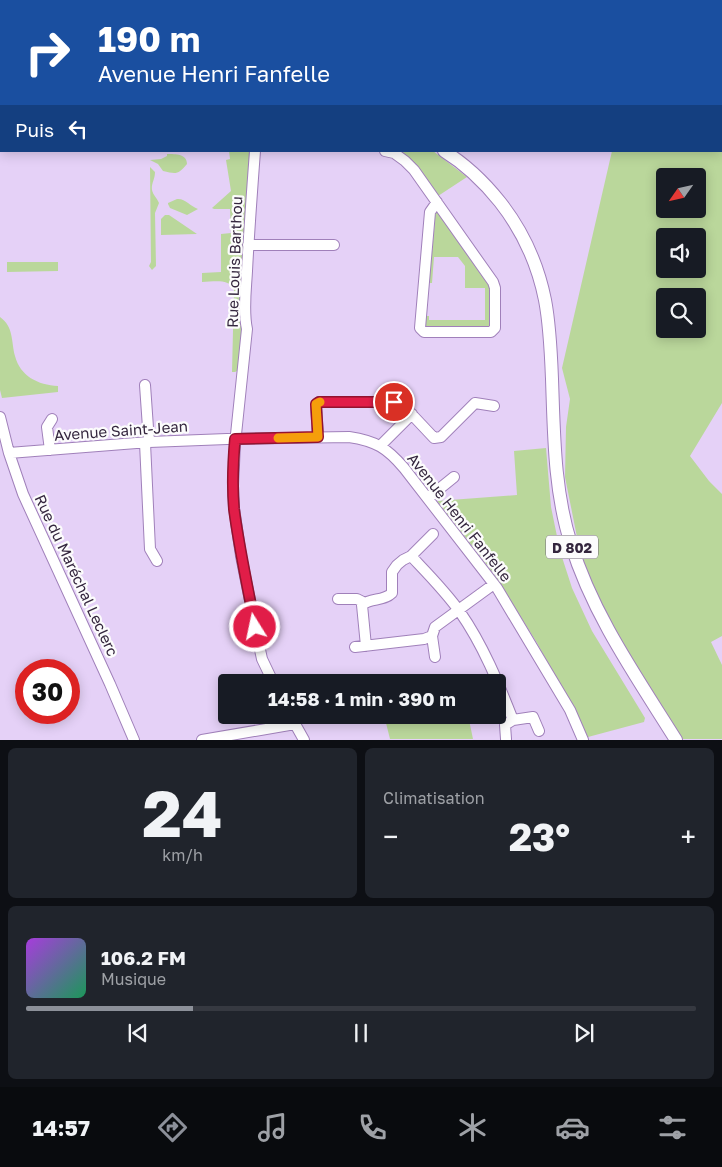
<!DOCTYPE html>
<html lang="fr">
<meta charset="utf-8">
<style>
:root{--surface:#171b24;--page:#20242c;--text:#f1f3f6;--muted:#9ea1a6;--line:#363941;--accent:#8c9099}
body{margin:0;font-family:"Golos Text",sans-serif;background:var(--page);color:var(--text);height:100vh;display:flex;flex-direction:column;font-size:19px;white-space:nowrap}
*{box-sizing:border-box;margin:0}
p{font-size:16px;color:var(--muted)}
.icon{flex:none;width:28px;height:28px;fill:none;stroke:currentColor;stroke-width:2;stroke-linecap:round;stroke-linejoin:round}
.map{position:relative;height:740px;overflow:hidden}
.details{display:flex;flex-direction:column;gap:8px;padding:8px;background:#0d0f14;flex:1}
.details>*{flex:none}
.banner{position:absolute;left:0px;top:0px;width:722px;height:152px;box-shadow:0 2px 12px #0003;background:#1a4fa0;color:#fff;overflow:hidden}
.needle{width:32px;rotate:236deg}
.fabs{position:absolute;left:656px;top:168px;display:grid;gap:10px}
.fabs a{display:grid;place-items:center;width:50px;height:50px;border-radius:5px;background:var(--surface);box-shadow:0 2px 12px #0003;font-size:25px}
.speed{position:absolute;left:15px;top:659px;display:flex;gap:10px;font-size:25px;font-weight:700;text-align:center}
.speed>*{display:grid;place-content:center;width:65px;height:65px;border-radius:50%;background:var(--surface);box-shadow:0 2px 12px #0003;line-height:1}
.speed .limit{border:8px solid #d22;background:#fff;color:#111}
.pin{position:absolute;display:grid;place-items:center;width:42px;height:42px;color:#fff;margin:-21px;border:2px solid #fff;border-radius:50%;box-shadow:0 1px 5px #0007}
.me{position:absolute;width:55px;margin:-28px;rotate:350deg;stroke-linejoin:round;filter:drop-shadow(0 0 4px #0008)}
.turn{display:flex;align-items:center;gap:18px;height:105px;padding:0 15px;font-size:22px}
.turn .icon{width:65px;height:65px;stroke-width:2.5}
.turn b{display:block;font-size:35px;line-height:42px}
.then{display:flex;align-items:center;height:48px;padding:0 15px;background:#0003;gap:10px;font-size:19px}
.big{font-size:38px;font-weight:700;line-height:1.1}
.details .widget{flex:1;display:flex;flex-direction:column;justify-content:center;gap:8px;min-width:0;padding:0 18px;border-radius:8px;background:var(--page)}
.details .dial{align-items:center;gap:0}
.dial b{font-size:65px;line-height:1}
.song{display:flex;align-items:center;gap:15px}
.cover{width:60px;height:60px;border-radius:8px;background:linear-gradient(135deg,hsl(280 70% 55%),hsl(150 70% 35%))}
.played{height:5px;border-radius:2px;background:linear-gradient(90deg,var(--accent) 25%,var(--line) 25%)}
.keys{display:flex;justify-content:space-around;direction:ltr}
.heat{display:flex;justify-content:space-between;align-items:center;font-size:28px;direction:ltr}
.details .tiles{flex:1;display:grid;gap:8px;grid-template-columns:1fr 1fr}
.widget:last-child{grid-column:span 2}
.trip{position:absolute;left:218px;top:674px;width:288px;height:50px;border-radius:5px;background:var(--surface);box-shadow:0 2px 12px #0003;font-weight:700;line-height:50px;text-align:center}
.menu{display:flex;height:80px;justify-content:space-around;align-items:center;background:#090b0e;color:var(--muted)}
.menu .icon{width:35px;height:35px}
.menu .selected{color:var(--accent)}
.menu b{font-size:22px;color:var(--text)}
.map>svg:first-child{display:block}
.green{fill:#bad79b;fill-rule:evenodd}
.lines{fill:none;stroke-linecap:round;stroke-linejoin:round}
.minor-casing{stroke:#a080ba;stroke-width:12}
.major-casing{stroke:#a080ba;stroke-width:14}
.minor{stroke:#fff;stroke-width:10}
.major{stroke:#fff;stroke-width:12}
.route-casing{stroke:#92132f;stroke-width:12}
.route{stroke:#e11d48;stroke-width:9}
.slow{stroke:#f59e0b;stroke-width:9}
.labels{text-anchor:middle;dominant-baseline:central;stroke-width:4.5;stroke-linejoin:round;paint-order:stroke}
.shield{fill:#fcfcfc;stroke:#706677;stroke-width:1}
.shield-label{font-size:14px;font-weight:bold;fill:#34263e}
.street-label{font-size:15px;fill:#34263e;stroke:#fcfcfc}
</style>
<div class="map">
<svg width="722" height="740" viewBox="0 0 722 740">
<rect width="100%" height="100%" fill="#e5d1f7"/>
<!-- green -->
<path class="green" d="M 655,0 L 722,0 L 722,403 L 690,456 L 709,481 L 722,494 L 722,636 L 711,642 L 722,665 L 722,739 L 681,739 L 612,629 L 581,557 L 565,477 L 566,427 L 570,399 L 562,368 L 612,151 L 721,151 L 721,1 L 654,1 ZM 665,176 L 698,176 L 698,209 L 665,209 ZM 665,236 L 698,236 L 698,269 L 665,269 ZM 665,296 L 698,296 L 698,329 L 665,329 Z
M 229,151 L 252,151 L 243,329 L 239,370 L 235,372 L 232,372 L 234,289 C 228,278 213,282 202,282 L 202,273 L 221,272 L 221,234 L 231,233 L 230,209 L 214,209 L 212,208 L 231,191 L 226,160 L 230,159 Z
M 395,151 L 433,151 L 467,177 L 438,196 Z
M 167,154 C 176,154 187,154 187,164 C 178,175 176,174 163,171 L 158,164 L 150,160 L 161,159 L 167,156 Z
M 150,167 L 155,172 C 155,179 151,184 152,190 C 153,195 157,198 159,203 L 155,213 L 156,266 L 152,270 L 149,266 L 151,262 Z
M 177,199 C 185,198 190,206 198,209 L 187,215 L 170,208 L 168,204 L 168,203 Z
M 438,211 L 471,255 L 470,258 L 481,275 L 485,275 L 490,283 L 491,328 L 467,329 L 464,327 L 449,327 L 447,329 L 426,329 L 424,325 L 425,316 L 429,316 L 429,320 L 485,320 L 485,288 L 465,288 L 465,266 L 458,257 L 434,257 L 432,283 L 427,283 L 430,254 L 432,252 L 435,221 L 433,220 L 434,215 Z
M 165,215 L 169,215 L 197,234 L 161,235 L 161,219 Z
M 7,262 L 58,262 L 58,271 L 7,272 Z
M 0,317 C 14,327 11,341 15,356 C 20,376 38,385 58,386 L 58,392 L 2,398 L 0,390 Z
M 546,448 L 551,507 L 560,551 L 572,588 L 592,631 L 645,718 L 644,722 L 588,737 L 537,643 L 494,574 L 437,501 L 517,495 L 514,451 Z
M 384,715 L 468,715 L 473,739 L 390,739 Z"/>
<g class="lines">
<defs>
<path id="minor" d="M 570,0 L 570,1
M 267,1 L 267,0
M 439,1 L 439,0
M 518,1 L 519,0
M 0,4 L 1,4
M 255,151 C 252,191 249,231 247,271 C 246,290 243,311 247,329 L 235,444 L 233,486 L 234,508 L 241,556 L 259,645 L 262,659 L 273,682
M 385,151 L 394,153 L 405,161 L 414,170 L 493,282 L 495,288 L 495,328 L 491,332 L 424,332 L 420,328 L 430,212 L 437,202
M 248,245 L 334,245
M 145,385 L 149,442
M 0,417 L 9,453 L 23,494 L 110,684 L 134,740
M 318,437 L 316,405 L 319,402 L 394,402 L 402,404 L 434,438 L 441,437 L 475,403 L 494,406
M 145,443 L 150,549 L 157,561
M 380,446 L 412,414
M 50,450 L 47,427 L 52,419
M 9,453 L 149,442 L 227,439 L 349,437 C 376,441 387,448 404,468 L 497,588 L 570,710 L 583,740
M 428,498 L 454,477
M 411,556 C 428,574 446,592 460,612 C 483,645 498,682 513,720 L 505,725 L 506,739
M 338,599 L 357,599 L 365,603
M 366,646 L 362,605 C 371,597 383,602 392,593 L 392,572 L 397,565 L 403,560 L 411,556 L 433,534
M 355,647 L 424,639 L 432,636
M 435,657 L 432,636 L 435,627 L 494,584
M 290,715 L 304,740
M 513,720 L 533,717 L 539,731
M 202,740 L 295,724"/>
<path id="major" d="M 0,65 L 1,65
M 444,151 C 465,164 484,182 500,202 C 522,230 538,265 545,300 C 550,326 551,353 552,379 C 554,434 554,491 571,544 C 593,615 636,676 676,740"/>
</defs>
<!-- minor casing -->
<use href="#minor" class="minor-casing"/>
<!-- major casing -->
<use href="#major" class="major-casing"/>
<!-- minor -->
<use href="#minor" class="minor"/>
<!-- major -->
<use href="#major" class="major"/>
</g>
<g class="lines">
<defs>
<path id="route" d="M 255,627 C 248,587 239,548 234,509 C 232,486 233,462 235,439 L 318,437 L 316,404 L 319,402 L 394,402"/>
</defs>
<!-- route casing -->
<use href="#route" class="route-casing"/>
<!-- route -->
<use href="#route" class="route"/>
<!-- slow -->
<path class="slow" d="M 278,438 L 318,437 L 316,404 L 320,402"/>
</g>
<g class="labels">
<!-- shield labels -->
<rect class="shield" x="546" y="535.5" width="52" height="23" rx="4"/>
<g class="shield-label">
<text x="572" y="547">D 802</text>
</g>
<!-- street labels -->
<g class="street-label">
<text transform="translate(234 262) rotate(-88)">Rue Louis Barthou</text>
<text transform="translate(121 430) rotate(-4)">Avenue Saint-Jean</text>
<text transform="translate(460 517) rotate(52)">Avenue Henri Fanfelle</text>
<text transform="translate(77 575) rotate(65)">Rue du Maréchal Leclerc</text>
</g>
</g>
</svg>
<div class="fabs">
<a><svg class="needle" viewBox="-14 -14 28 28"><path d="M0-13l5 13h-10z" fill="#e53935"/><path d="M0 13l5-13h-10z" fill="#9ea1a6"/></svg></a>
<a><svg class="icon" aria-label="sound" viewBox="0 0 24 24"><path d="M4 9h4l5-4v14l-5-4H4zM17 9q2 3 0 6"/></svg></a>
<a><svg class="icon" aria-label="search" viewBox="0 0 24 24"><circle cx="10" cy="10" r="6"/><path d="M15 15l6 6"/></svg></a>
</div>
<div class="speed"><div class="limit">30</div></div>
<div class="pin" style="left:394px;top:402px;background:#d93025"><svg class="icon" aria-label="arrive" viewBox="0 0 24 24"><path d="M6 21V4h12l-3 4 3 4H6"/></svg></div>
<svg class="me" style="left:255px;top:627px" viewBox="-20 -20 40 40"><circle r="17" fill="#e11d48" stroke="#fff" stroke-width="3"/><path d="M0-11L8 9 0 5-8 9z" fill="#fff"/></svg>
<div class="trip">14:58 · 1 min · 390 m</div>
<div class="banner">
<div class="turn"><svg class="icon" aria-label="right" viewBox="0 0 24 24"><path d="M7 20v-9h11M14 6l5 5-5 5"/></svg><div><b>190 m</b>Avenue Henri Fanfelle</div></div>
<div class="then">Puis<svg class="icon" aria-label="left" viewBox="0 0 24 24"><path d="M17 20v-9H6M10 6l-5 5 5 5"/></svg></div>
</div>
</div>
<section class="details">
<div class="tiles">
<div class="widget dial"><b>24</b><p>km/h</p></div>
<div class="widget"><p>Climatisation</p>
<div class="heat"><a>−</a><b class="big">23°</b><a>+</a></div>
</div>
<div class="widget">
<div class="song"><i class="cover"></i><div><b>106.2 FM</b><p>Musique</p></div></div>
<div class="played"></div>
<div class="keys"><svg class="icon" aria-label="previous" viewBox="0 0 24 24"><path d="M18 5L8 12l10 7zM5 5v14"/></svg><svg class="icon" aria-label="pause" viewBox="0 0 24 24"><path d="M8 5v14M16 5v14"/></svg><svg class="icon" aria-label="next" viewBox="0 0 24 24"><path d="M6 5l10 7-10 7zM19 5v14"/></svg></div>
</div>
</div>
</section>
<nav class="menu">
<b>14:57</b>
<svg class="icon selected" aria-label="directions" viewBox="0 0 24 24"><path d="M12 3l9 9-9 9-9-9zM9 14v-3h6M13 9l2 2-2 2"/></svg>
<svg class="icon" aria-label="music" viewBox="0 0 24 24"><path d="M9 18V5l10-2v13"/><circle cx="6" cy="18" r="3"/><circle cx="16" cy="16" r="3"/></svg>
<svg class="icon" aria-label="phone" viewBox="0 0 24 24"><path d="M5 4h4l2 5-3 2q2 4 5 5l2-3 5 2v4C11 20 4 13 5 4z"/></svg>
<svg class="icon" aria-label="climate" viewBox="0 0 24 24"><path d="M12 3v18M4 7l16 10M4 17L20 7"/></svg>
<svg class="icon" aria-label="car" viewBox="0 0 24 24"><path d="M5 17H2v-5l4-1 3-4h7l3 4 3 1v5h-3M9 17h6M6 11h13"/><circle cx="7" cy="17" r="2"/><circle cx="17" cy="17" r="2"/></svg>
<svg class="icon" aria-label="filters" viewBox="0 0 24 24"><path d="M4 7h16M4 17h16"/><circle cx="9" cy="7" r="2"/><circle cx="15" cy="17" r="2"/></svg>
</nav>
